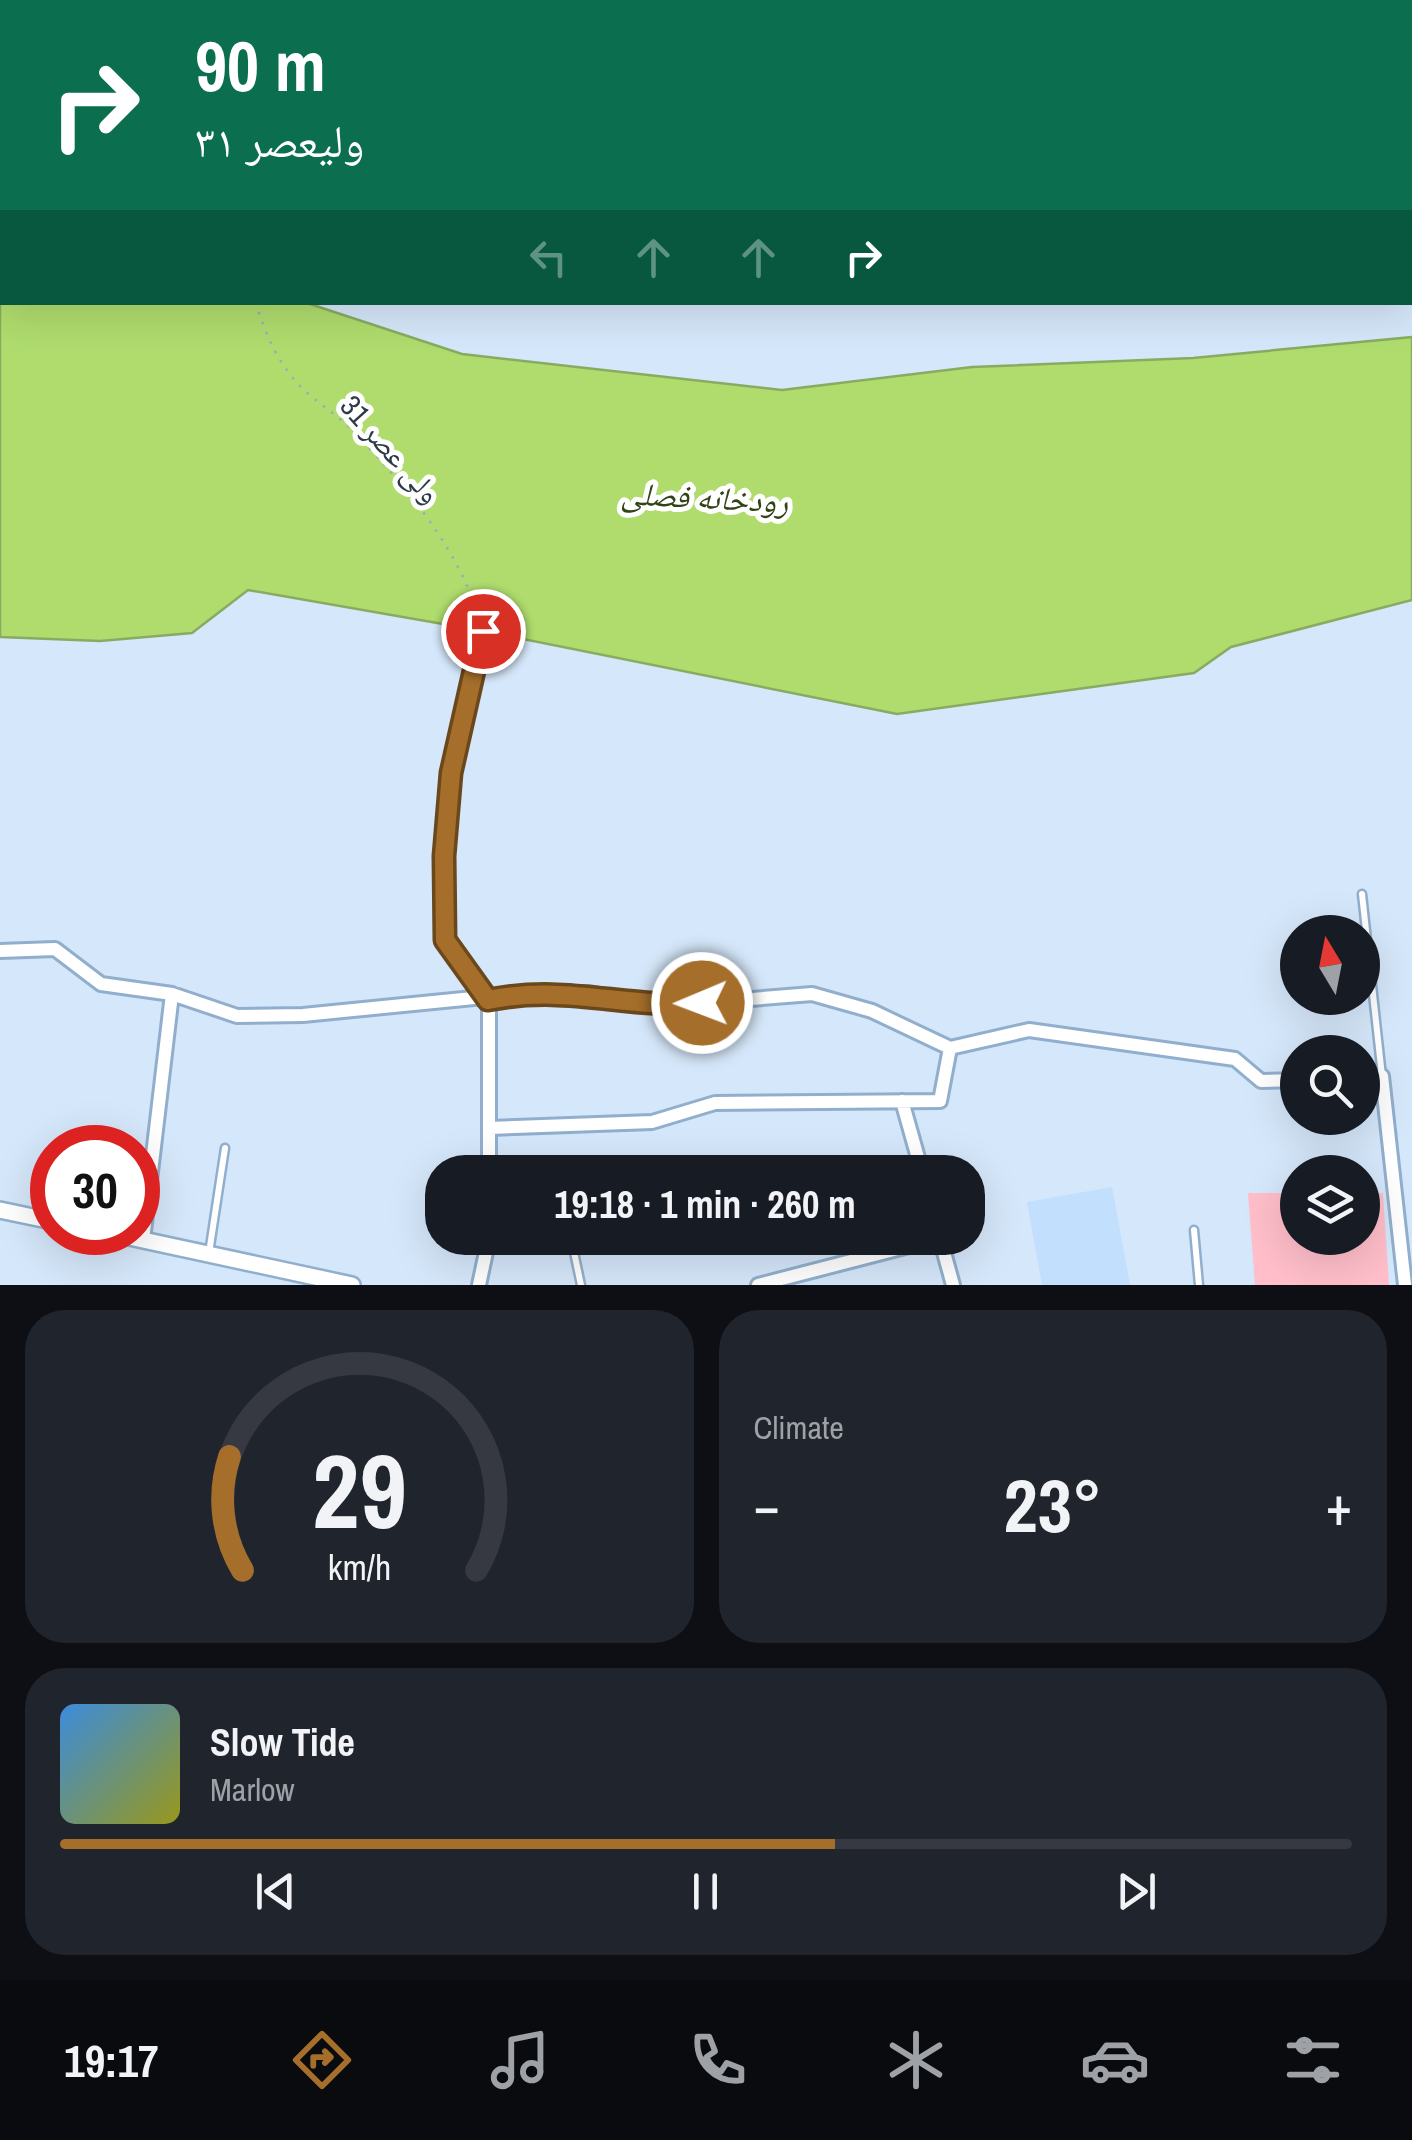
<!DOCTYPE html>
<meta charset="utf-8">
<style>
:root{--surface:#171b24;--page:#20242c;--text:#f1f3f6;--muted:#9ea1a6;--line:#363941;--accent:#a56e2a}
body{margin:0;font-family:"Archivo Narrow","Noto Naskh Arabic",sans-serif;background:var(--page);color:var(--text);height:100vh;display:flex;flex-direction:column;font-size:38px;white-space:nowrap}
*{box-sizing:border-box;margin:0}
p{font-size:32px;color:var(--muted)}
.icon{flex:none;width:55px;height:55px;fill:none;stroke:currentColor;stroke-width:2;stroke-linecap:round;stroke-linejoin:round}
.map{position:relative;height:1285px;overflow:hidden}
.side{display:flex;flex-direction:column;gap:25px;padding:25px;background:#0d0f14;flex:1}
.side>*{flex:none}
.banner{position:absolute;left:0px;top:0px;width:1412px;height:305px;box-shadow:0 10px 40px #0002;background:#0b6e4f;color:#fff;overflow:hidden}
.needle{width:65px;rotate:350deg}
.tools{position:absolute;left:1280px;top:915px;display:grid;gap:20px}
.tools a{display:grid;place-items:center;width:100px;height:100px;border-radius:50%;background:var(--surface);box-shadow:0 10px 40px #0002;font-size:50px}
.speed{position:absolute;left:30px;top:1125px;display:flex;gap:20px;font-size:50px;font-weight:700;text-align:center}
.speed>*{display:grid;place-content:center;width:130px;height:130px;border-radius:50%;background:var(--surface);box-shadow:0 10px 40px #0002;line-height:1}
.speed .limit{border:15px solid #d22;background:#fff;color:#111}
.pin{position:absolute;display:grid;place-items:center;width:85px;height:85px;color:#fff;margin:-42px;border:5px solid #fff;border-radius:50%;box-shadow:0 2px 10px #0007}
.me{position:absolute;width:110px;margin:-55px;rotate:269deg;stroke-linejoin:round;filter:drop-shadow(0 0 8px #0008)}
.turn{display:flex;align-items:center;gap:35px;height:210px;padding:0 30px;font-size:45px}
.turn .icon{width:130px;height:130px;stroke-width:2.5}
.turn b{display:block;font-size:70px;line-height:85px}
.lanes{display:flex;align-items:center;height:95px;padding:0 30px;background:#0003;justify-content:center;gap:50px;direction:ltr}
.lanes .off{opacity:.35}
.big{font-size:75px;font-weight:700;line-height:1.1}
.side .tile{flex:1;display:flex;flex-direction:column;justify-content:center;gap:15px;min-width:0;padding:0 35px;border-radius:40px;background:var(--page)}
.side .dial{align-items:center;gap:0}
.dial svg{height:260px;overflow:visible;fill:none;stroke:var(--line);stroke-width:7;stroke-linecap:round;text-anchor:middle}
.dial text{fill:var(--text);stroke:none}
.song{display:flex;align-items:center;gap:30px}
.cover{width:120px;height:120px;border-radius:15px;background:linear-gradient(135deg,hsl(210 70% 55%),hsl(60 70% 35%))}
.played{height:10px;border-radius:5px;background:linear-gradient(90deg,var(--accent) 60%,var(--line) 60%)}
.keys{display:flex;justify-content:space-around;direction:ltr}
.heat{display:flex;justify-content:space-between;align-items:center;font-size:55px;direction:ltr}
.side .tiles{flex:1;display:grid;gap:25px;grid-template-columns:1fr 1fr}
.tile:last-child{grid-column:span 2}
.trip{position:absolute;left:425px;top:1155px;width:560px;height:100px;border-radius:40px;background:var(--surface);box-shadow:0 10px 40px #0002;font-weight:700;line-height:100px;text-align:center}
.dock{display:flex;height:160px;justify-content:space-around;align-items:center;background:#090b0e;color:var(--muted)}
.dock .icon{width:70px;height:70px}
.dock .current{color:var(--accent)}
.dock b{font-size:45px;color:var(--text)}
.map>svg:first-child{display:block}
.built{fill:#c2e0fd}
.green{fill:#ffbec9}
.water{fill:#afdc6d;stroke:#88ab61;stroke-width:2.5}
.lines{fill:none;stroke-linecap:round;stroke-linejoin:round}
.service-casing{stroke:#91afcd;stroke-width:11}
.minor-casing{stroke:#91afcd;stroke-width:18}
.tertiary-casing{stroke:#91afcd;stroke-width:20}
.path{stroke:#9cacbd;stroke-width:2.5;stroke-dasharray:2.5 8;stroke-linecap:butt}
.service{stroke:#fff;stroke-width:6}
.minor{stroke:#fff;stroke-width:12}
.tertiary{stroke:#fff;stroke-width:15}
.route-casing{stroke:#6b481b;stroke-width:25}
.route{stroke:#a56e2a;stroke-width:18}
.labels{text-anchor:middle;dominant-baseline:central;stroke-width:10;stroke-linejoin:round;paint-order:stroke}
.street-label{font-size:30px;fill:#2e3a46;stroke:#fff}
.water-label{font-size:32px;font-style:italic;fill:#324317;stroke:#fff}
</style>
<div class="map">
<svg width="1412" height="1285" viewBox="0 0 1412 1285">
<rect width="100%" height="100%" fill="#d5e7fa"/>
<!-- built -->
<path class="built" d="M 1112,1187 L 1130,1285 L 1042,1285 L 1027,1202 Z"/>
<!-- green -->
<path class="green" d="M 1248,1193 L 1297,1193 L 1298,1238 L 1362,1238 L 1363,1193 L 1383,1193 L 1389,1285 L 1255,1285 Z"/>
<!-- water -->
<path class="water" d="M 0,218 L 2,302 L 307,303 L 462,354 L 782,390 L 972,367 L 1193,358 L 1412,337 L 1412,600 L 1231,647 L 1194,673 L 897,714 L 483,631 L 248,590 L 192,633 L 100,641 L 0,637 Z"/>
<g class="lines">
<defs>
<path id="service" d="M 1362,894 L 1382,1076
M 1194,1230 L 1199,1285
M 571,1238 L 581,1285
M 209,1253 L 225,1148"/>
<path id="minor" d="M 191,0 L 191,2
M 652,0 L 652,2
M 367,2 L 368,0
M 1410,32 L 1412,31
M 1410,82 L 1412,86
M 1410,188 L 1412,183
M 1410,201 L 1412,200
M 483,631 L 451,773 L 444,856 L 445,939 L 489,1000 L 489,1172
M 0,951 L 55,949 L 101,984 L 172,994 L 237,1016 L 303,1015 L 524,993 L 589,993 L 665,1006 L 812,994 L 872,1011 L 950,1048
M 1362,1077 L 1382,1076 L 1405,1285
M 902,1101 L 922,1172
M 489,1128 L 652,1122 L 715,1103 L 940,1101 L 950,1048 L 1029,1030 L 1235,1059 L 1261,1081 L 1298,1080
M 940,1238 L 953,1285
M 143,1240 L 172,994
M 479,1285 L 489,1238
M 758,1285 L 940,1238"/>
<path id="tertiary" d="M 0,1210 L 52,1221
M 106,1232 L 352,1285"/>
</defs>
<!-- service casing -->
<use href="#service" class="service-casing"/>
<!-- minor casing -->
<use href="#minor" class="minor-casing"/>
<!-- tertiary casing -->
<use href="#tertiary" class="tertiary-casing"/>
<!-- path -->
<path class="path" d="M 256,302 C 264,333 280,367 303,389 C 320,405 339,416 355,433 C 406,487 456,545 478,615"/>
<!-- service -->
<use href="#service" class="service"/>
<!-- minor -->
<use href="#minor" class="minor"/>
<!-- tertiary -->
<use href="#tertiary" class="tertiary"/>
</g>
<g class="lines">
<defs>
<path id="route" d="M 483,631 L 451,773 L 444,856 L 445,940 L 488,1000 C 568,984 626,1009 702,1003"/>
</defs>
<!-- route casing -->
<use href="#route" class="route-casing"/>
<!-- route -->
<use href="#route" class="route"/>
</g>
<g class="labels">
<!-- street labels -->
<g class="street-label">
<text transform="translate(391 449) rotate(48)">ولی عصر 31</text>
</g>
<!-- water labels -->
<g class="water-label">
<text transform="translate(705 497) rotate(3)">رودخانه فصلی</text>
</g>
</g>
</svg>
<div class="tools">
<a><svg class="needle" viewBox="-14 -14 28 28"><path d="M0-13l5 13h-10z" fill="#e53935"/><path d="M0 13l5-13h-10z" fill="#9ea1a6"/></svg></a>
<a><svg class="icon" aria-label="search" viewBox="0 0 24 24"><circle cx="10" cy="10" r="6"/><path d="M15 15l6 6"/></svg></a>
<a><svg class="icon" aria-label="layers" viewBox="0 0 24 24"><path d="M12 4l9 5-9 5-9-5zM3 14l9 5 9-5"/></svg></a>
</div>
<div class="speed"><div class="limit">30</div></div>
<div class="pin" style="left:483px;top:631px;background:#d93025"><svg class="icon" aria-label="arrive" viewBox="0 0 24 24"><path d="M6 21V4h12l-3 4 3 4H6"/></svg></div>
<svg class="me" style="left:702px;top:1003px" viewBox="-20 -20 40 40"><circle r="17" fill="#a56e2a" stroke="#fff" stroke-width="3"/><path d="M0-11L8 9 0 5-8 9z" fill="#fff"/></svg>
<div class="trip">19:18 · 1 min · 260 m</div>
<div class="banner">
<div class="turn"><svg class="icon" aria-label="right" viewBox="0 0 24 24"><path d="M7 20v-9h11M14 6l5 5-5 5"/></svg><div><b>90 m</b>ولیعصر ۳۱</div></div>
<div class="lanes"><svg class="icon off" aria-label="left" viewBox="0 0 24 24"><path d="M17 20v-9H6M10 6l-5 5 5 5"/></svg><svg class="icon off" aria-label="ahead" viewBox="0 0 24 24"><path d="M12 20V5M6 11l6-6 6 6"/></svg><svg class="icon off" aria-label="ahead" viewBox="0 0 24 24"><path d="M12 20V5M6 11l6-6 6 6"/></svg><svg class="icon" aria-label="right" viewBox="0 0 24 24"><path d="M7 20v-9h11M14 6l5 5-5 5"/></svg></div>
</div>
</div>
<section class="side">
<div class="tiles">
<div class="tile dial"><svg viewBox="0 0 100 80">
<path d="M14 69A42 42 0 1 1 86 69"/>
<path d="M14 69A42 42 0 0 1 10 34" stroke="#a56e2a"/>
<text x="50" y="56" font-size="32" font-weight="700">29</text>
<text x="50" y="72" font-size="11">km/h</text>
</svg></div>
<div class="tile"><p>Climate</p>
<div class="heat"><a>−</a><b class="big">23°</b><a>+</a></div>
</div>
<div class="tile">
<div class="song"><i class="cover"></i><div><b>Slow Tide</b><p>Marlow</p></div></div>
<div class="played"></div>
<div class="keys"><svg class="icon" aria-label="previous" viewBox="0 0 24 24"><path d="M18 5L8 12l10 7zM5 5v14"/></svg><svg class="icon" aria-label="pause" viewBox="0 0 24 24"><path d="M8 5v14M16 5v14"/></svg><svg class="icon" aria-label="next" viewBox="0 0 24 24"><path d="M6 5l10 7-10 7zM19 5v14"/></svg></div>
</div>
</div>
</section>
<nav class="dock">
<b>19:17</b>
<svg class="icon current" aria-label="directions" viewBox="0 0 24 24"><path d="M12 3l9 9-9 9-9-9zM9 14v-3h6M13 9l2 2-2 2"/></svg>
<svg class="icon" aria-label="music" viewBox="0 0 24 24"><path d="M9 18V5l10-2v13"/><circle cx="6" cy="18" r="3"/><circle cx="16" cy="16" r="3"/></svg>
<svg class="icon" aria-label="phone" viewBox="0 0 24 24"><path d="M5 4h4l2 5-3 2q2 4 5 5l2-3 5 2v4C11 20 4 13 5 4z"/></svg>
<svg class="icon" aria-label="climate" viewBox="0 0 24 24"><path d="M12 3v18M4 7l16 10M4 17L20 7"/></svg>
<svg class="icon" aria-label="car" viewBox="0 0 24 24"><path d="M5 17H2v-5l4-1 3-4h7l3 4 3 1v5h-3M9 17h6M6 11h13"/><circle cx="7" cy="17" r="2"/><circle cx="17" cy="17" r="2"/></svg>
<svg class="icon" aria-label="filters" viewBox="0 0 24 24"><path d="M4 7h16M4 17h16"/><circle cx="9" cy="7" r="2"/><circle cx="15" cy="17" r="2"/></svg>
</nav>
